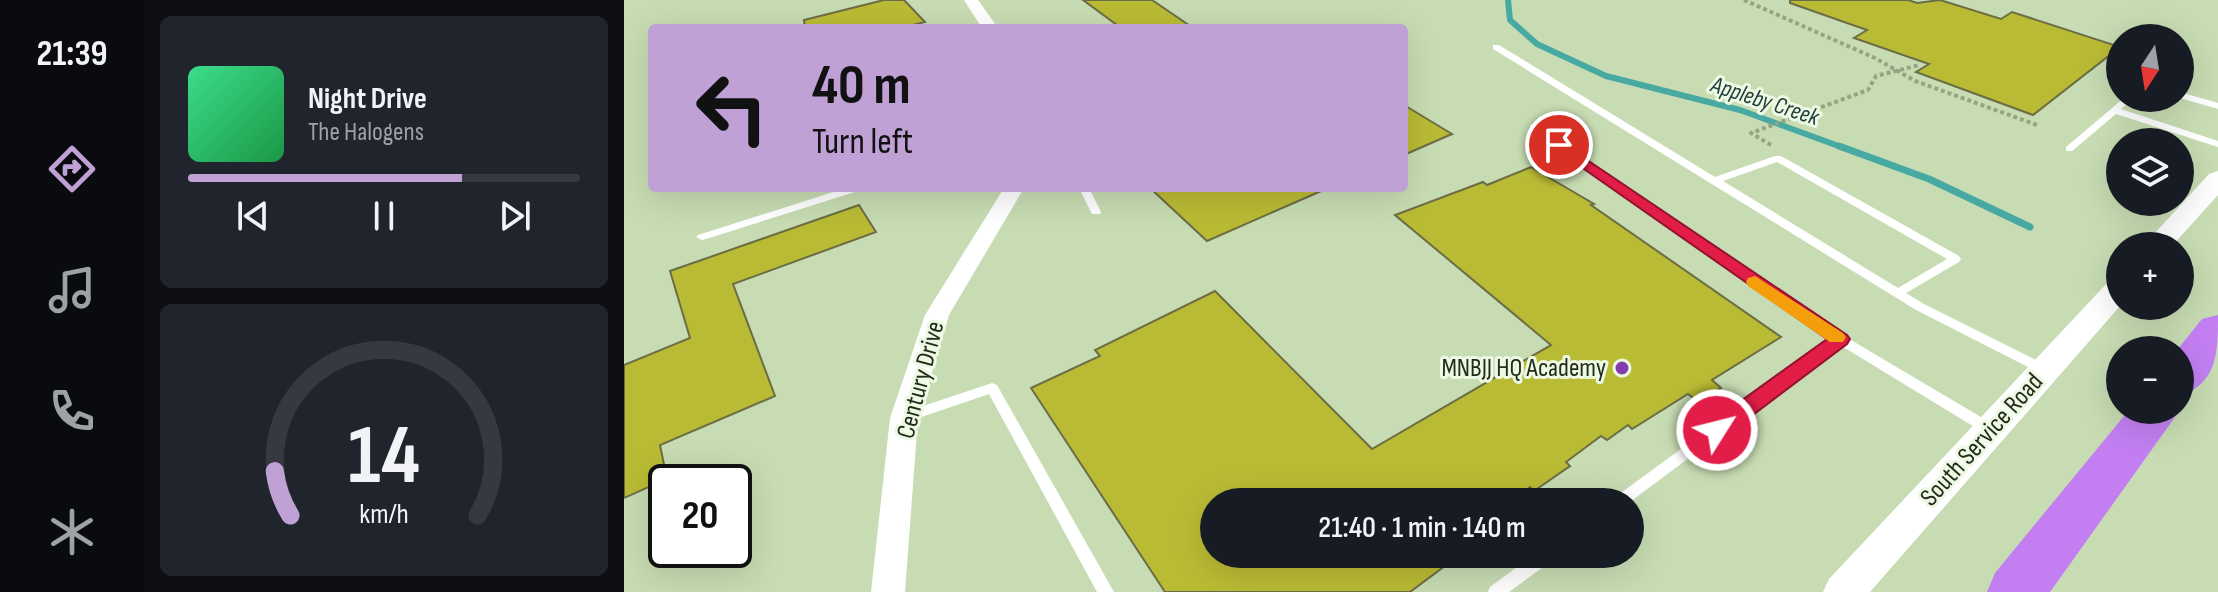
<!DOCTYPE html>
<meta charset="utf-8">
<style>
:root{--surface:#171b24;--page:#20242c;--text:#f1f3f6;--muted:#9ea1a6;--line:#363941;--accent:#c0a1d6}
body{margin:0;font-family:"Sofia Sans Condensed",sans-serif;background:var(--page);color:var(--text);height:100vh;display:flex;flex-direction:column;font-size:30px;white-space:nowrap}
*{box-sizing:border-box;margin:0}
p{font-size:26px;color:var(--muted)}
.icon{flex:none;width:44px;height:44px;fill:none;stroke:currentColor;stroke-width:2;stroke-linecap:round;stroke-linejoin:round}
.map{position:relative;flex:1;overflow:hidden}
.sheet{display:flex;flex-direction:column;gap:16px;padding:16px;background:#0d0f14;width:480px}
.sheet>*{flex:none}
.top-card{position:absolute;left:24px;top:24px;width:760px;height:168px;border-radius:8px;box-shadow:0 8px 32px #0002;background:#c0a1d6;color:#111;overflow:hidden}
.needle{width:52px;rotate:192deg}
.tools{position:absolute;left:1482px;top:24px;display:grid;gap:16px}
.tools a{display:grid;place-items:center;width:88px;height:88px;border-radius:50%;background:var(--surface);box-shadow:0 8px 32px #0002;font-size:40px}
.speed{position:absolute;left:24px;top:464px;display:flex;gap:16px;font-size:40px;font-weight:700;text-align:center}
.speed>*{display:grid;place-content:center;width:104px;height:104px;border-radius:50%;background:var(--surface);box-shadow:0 8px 32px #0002;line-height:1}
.speed .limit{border:4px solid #111;border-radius:12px;background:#fff;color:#111}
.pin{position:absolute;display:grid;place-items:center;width:68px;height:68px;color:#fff;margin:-34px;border:4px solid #fff;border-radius:50%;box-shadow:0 2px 8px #0007}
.me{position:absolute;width:88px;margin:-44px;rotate:54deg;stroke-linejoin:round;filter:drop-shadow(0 0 6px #0008)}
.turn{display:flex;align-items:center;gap:28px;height:168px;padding:0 32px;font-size:36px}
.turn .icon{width:104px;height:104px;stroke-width:2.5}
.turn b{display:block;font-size:56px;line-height:68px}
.sheet .card{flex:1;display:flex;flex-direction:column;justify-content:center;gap:12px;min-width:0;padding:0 28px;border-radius:12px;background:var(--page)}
.sheet .dial{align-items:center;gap:0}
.dial svg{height:208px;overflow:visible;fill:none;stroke:var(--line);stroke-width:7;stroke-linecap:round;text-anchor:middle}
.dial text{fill:var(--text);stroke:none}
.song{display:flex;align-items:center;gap:24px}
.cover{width:96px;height:96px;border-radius:12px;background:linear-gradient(135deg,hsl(150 70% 55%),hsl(140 70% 35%))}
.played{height:8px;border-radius:4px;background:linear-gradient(90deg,var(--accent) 70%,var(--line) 70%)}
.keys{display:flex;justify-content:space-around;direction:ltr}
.trip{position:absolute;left:576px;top:488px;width:444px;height:80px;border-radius:40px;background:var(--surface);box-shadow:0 8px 32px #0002;font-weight:600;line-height:80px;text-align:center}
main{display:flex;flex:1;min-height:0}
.tab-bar{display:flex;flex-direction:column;width:144px;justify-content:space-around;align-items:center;background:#090b0e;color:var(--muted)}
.tab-bar .icon{width:56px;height:56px}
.tab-bar .on{color:var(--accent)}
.tab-bar b{font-size:36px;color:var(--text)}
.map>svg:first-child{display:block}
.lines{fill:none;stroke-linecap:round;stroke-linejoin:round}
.stream-far1{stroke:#48a8a2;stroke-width:6}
.stream{stroke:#48a8a2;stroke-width:7}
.building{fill:#babb34;stroke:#6c6d44;stroke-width:2}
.path{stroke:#94a583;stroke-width:4;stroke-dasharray:4 3;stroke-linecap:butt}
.service{fill:#fff;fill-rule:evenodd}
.minor{fill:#fff;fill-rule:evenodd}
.tertiary{fill:#fff;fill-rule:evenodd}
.motorway{fill:#c37ff2;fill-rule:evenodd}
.route{fill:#e11d48;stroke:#92132f;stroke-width:2}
.slow{fill:#f59e0b}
.poi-dot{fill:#833caf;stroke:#eef9e4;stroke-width:3}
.labels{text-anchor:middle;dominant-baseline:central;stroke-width:6;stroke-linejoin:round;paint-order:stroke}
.far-water-label{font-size:24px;font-style:italic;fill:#22403e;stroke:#eef9e4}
.poi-label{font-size:26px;fill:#232b1b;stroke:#eef9e4;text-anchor:end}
.street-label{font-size:26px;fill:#232b1b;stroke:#eef9e4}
</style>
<main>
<nav class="tab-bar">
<b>21:39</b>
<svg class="icon on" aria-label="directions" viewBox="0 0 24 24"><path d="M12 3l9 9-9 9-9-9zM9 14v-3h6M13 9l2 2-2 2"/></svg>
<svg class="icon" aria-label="music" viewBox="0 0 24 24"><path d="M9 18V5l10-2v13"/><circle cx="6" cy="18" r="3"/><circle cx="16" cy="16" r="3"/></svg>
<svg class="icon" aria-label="phone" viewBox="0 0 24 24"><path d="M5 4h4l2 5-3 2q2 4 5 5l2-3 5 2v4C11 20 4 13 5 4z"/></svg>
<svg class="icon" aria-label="climate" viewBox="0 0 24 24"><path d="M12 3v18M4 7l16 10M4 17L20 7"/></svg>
</nav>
<section class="sheet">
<div class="card">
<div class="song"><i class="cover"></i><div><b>Night Drive</b><p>The Halogens</p></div></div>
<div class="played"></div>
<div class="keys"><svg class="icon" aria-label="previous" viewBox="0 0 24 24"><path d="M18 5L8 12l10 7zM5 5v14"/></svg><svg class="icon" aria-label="pause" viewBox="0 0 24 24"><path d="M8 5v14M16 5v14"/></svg><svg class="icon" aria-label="next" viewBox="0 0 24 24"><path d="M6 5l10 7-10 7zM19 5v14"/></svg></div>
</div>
<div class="card dial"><svg viewBox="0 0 100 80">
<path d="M14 69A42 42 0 1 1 86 69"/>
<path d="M14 69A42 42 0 0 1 8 52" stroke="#c0a1d6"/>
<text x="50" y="56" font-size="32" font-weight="700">14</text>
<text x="50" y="72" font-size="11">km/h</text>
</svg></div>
</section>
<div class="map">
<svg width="1594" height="592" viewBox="0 0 1594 592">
<rect width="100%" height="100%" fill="#c7dcb3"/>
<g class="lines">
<!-- stream-far1 -->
<path class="stream-far1" d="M 884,0 L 886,20 L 913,44 L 982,76 L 1116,110 L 1220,148"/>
<!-- stream -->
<path class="stream" d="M 1215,146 L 1305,179 L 1406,227"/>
</g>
<!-- building -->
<path class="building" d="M 260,0 L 280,0 L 301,22 L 277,28 L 181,28 L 180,20 Z
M 459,0 L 528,0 L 569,28 L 497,28 Z
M 1166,0 L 1284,0 L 1293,3 L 1316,0 L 1377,19 L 1388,12 L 1496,47 L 1409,115 L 1292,72 L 1305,64 L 1230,38 L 1243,30 L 1166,3 Z
M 780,105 L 828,134 L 780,155 Z
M 907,167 L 970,204 L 967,205 L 1157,337 L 1088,380 L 1097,388 L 1074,402 L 1064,394 L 1008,429 L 1004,425 L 983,440 L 977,436 L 942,462 L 946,466 L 910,491 L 906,487 L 886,502 L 590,502 L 590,554 L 837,554 L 786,592 L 541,592 L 407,388 L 476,356 L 471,350 L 591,291 L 748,449 L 927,345 L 771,215 L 859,182 L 863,185 Z
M 526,188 L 704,188 L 583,241 Z
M 235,205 L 252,232 L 109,284 L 151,396 L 36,445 L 43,479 L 0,498 L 0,365 L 66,338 L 46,271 Z"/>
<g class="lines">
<!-- path -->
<path class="path" d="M 1120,0 L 1251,58 L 1291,81 L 1413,125
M 1147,145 L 1127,133 L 1244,90 L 1252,76 L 1295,65"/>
<!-- service -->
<path class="service" d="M 869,45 L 875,45 L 1091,177 L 1151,156 L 1157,156 L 1335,256 L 1337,259 L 1335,262 L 1282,293 L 1300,304 L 1426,367 L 1428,370 L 1426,373 L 1416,373 L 1292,310 L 869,49 ZM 1153,162 L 1323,259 L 1274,288 L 1099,181 Z
M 1556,92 L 1594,103 L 1594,109 L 1556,98 Z
M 1500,98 L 1509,98 L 1497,109 L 1594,141 L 1594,147 L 1492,114 L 1448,151 L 1442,151 L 1442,147 Z
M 909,124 L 1200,324 L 1372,426 L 1374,430 L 1372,434 L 1367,435 L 1362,434 L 1216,345 L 1006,502 L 987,502 L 990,498 L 1207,339 L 906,129 L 906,125 Z
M 222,188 L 238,188 L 237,190 L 82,239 L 78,240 L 72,237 L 74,235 Z
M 455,188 L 465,188 L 477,212 L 476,214 L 468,214 Z
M 368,383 L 373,385 L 490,592 L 473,592 L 365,394 L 283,422 L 278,421 L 276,417 L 278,413 Z
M 911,554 L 932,554 L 930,559 L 885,592 L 864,592 L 866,587 Z"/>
<!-- minor -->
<path class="minor" d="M 340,0 L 354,0 L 374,28 L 358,28 Z
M 380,188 L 400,188 L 325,315 L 294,418 L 281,592 L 247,592 L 266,418 L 301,315 Z"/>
<!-- tertiary -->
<path class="tertiary" d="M 1594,171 L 1594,195 L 1548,246 L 1519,246 L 1585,174 Z
M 1496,277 L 1496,306 L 1246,592 L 1199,592 L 1205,579 L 1486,280 Z"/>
<!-- motorway -->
<path class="motorway" d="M 1594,315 C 1594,351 1594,383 1556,396 L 1556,350 L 1553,350 L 1578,319 Z
M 1505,410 L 1556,410 L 1426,592 L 1363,592 L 1371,573 Z"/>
</g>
<!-- route -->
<path class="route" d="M 935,141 L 1223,335 L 1226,339 L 1223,344 L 1101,436 L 1093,438 L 1085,436 L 1082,430 L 1085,424 L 1203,339 L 930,148 L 930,142 Z"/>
<!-- slow -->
<path class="slow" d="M 1131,276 L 1219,333 L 1222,337 L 1219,342 L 1206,342 L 1124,286 L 1122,282 L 1124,278 Z"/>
<!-- markers -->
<circle class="poi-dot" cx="998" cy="368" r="8"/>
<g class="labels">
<!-- far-water labels -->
<g class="far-water-label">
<text transform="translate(1141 101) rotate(18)">Appleby Creek</text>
</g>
<!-- poi labels -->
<g class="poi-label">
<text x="982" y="368">MNBJJ HQ Academy</text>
</g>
<!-- street labels -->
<g class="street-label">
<text transform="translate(297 380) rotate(-75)">Century Drive</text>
<text transform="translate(1358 440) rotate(-48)">South Service Road</text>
</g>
</g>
</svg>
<div class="tools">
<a><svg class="needle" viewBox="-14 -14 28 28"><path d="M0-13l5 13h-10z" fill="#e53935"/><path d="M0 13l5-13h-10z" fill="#9ea1a6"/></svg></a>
<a><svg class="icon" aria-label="layers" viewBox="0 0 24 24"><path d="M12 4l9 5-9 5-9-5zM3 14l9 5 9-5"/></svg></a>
<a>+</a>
<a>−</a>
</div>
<div class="speed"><div class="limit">20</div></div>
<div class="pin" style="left:935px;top:145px;background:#d93025"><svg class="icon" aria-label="arrive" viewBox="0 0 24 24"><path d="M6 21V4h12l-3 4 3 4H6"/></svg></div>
<svg class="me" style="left:1093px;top:430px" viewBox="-20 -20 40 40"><circle r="17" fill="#e11d48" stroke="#fff" stroke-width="3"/><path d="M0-11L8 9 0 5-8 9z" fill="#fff"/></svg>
<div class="trip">21:40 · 1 min · 140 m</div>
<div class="top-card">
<div class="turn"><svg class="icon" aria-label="left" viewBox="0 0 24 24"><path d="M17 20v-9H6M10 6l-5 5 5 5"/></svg><div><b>40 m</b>Turn left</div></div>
</div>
</div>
</main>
